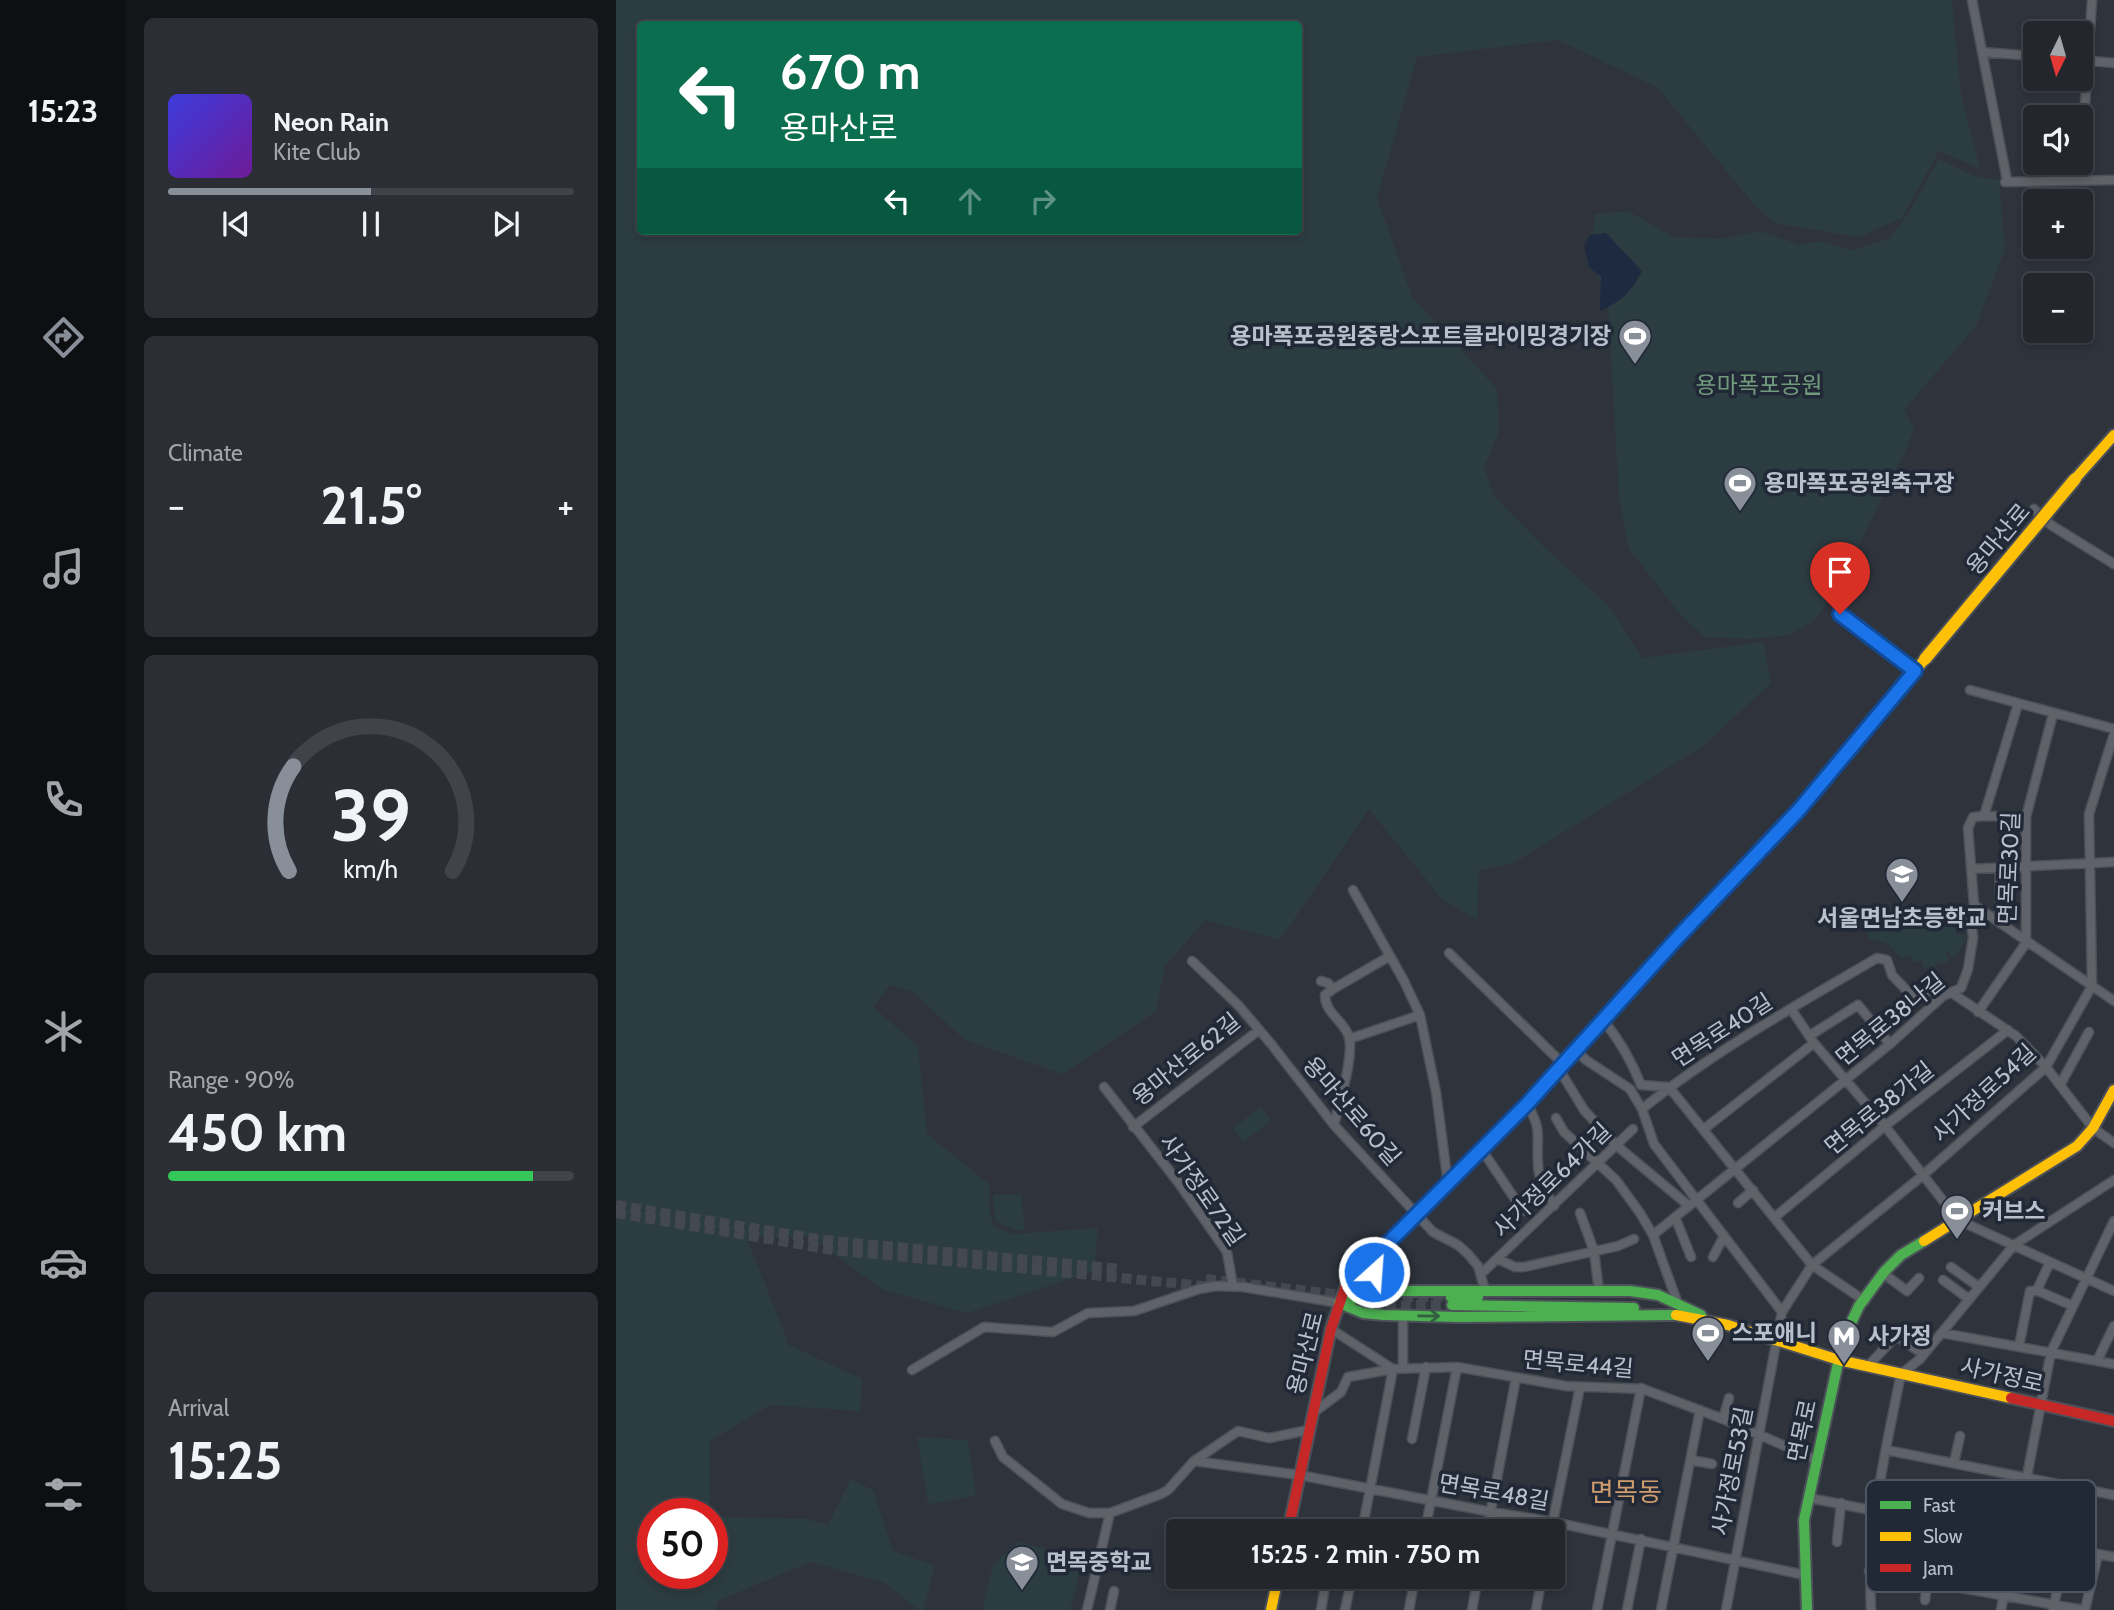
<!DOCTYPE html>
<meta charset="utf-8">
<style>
:root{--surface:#23262d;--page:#2b2e35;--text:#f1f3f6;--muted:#a3a5aa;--line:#404349;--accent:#898f99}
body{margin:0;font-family:Cabin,"Noto Sans KR",sans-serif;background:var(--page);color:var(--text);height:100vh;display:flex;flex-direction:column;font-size:26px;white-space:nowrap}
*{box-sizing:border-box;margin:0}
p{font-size:23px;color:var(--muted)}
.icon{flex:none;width:38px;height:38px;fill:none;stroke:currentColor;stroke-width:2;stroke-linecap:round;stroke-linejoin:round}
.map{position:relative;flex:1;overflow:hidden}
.drawer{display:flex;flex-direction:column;gap:18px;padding:18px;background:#131519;width:490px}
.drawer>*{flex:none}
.guide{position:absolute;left:21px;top:21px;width:665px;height:214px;border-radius:7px;box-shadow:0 4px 10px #0003,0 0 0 2px var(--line);background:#0b6e4f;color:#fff;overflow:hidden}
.needle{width:46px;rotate:185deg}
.fabs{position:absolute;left:1407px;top:21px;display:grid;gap:14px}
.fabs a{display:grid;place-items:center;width:70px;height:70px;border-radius:7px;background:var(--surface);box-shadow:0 4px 10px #0003,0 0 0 2px var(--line);font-size:35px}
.speed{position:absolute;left:21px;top:1498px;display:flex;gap:14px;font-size:35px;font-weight:700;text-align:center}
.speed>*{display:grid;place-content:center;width:91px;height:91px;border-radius:50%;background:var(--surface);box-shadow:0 4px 10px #0003,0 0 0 2px var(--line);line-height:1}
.speed .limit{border:10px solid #d22;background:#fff;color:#111}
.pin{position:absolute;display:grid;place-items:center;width:60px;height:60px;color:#fff;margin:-72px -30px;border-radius:50% 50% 50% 0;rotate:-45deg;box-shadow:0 0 7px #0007}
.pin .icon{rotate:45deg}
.me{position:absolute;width:77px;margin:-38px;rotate:26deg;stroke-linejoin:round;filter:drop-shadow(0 0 5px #0008)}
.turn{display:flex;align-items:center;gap:24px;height:147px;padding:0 28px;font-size:32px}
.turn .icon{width:91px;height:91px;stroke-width:2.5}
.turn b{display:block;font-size:49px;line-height:60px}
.lanes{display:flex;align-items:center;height:66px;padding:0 28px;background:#0003;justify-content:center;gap:35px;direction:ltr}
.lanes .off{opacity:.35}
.big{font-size:52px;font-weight:700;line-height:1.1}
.drawer .card{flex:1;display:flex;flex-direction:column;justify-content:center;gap:10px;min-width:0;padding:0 24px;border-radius:10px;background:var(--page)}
.drawer .dial{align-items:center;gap:0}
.dial svg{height:182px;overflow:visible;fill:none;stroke:var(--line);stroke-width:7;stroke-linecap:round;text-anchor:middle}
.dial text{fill:var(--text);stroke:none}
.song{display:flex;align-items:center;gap:21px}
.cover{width:84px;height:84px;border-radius:10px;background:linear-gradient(135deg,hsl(240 70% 55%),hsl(280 70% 35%))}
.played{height:7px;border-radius:4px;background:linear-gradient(90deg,var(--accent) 50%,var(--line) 50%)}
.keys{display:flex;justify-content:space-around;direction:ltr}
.heat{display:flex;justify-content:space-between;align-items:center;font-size:38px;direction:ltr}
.charge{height:10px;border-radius:5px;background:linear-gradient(90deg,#34c759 90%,var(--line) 0)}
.trip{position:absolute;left:550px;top:1519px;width:399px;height:70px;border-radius:7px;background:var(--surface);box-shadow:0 4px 10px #0003,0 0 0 2px var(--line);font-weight:700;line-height:70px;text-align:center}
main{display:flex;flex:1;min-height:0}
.dock{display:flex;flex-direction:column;width:126px;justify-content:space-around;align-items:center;background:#0e0f12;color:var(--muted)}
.dock .icon{width:49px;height:49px}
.dock .current{color:var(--accent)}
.dock b{font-size:32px;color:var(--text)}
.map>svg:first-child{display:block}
.green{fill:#2c3d42;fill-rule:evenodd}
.water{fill:#1e2a40}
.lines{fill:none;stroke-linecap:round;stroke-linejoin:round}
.secondary-tunnel{stroke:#444851;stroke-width:10;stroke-dasharray:10 5;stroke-linecap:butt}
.street-casing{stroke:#4c5058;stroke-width:11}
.fast-casing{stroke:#4c5058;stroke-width:14}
.slow-casing{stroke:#4c5058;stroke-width:14}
.jam-casing{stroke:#4c5058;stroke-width:14}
.street{stroke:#5f6269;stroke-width:8}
.fast{stroke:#4caf50;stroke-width:10}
.slow{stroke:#ffc107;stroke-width:10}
.jam{stroke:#c62828;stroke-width:10}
.slow-bridge-casing{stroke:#4c5058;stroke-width:16;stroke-linecap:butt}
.slow-bridge{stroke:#ffc107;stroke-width:12}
.oneway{stroke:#325f41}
.route-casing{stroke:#114b97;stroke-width:18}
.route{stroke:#1a73e8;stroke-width:12}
.labels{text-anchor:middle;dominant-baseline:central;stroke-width:7;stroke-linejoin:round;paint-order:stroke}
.poi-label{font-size:23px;font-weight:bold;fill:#bac0cb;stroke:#212937;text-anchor:start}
.park-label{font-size:23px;fill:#729b7d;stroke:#212937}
.street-label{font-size:23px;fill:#bac0cb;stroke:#212937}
.quarter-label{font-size:26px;fill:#d19d6f;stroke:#212937}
.key{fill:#212937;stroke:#4f5663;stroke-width:2}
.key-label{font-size:19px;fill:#bac0cb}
</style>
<main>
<nav class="dock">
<b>15:23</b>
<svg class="icon current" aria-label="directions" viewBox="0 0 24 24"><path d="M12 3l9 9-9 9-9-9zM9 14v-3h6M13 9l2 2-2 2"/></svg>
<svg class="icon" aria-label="music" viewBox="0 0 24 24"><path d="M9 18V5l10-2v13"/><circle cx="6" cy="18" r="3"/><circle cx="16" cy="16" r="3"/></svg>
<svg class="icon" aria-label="phone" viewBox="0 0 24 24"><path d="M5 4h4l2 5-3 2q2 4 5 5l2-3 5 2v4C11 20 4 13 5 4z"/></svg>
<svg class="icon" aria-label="climate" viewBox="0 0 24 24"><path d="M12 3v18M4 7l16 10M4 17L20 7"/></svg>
<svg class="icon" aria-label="car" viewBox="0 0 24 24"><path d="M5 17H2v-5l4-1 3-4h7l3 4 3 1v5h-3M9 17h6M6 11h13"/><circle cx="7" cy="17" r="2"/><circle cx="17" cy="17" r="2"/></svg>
<svg class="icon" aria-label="filters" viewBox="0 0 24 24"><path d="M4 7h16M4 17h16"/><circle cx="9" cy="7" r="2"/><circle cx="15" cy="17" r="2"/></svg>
</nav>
<section class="drawer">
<div class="card">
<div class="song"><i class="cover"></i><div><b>Neon Rain</b><p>Kite Club</p></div></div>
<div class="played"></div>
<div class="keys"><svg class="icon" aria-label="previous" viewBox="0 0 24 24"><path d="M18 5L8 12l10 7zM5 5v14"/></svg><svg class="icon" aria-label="pause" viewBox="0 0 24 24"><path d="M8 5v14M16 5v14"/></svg><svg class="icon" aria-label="next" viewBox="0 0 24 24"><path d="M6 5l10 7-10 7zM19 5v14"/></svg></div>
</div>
<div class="card"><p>Climate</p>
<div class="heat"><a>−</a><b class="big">21.5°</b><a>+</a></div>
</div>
<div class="card dial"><svg viewBox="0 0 100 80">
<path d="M14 69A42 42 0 1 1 86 69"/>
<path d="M14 69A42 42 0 0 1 16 23" stroke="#898f99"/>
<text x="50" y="56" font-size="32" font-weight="700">39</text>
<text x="50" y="72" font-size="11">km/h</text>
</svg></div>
<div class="card"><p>Range · 90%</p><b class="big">450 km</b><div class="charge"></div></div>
<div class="card"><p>Arrival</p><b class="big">15:25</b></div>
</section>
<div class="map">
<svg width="1498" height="1610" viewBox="0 0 1498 1610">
<rect width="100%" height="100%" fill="#2f333c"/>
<!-- green -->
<path class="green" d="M 0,0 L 1336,0 L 1345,95 L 1364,168 L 1323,151 L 1286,218 L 1243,237 L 1159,223 L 1141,208 L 1041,87 L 942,40 L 801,57 L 761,198 L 796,297 L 881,389 L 883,431 L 868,467 L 878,496 L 928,547 L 994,607 L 1026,658 L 1147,642 L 1155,683 L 1087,746 L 896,864 L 863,870 L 861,920 L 826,899 L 753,809 L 664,940 L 589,920 L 549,966 L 540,1011 L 447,1074 L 349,1040 L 297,992 L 274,985 L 257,1007 L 302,1046 L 311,1134 L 374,1185 L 373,1206 L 377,1226 L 397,1234 L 482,1228 L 478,1271 L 351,1313 L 267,1290 L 194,1237 L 130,1236 L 173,1345 L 246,1379 L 244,1411 L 154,1405 L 94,1441 L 94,1514 L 37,1514 L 37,1573 L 96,1573 L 96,1517 L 190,1519 L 212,1525 L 235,1479 L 257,1490 L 277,1551 L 319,1566 L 307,1610 L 303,1610 L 269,1583 L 195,1562 L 103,1600 L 99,1610 L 0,1610 ZM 682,24 L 682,231 L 24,231 L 24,24 Z
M 1323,159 L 1358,176 L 1383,180 L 1389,249 L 1360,326 L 1288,410 L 1298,428 L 1289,452 L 1219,592 L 1199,620 L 1173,635 L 1136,639 L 1089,637 L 1064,614 L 1013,549 L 1003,498 L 992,302 L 975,258 L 979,214 L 1012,211 L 1057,237 L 1103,239 L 1144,231 L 1184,245 L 1203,241 L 1236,250 L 1274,238 L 1294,211 Z
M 1328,912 L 1338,913 L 1340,933 L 1349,935 L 1350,939 L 1339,957 L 1334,958 L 1333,952 L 1330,953 L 1333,961 L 1308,968 L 1306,960 L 1297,962 L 1294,955 L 1285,958 L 1272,944 L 1252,938 L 1251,931 Z
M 645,1107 L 655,1121 L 627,1142 L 617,1128 Z
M 405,1194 L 409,1229 L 403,1231 L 379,1221 L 377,1195 Z
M 301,1437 L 352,1440 L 360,1496 L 312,1504 Z
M 402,1542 L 467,1559 L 454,1610 L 366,1610 L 377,1565 Z"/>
<!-- water -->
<path class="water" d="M 990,233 L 1026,271 C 1014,294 1007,300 984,311 L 985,277 L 973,267 L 968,245 L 974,235 Z"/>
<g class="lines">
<!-- secondary-tunnel -->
<path class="secondary-tunnel" d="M 0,1205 L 207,1240 L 505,1269
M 0,1213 L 217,1250 L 598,1287
M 590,1279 L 734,1296
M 757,1297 L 835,1297
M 725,1302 L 749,1305 L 836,1305"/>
<defs>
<path id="street" d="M 1356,0 L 1391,180
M 1366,52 L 1419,56
M 1465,60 L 1498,63
M 1464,180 L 1476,0
M 1389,182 L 1498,180
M 1418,509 L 1435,525 L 1498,564
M 1224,614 L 1299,671
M 1354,690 L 1498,729
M 1368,816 L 1410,817
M 1355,869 L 1498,862
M 737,890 L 788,981 L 804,1015 L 820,1092 L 832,1184
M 1358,905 L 1498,1001
M 1383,922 L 1384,868
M 833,953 L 948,1065
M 576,961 L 623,1006 L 656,1045 L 718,1125 L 817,1232 L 842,1245 L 852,1254 L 862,1266 L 869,1290
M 705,981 L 712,983 L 717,989 L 709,995 C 709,1014 728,1020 733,1037 C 738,1057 723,1104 718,1125
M 717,989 L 774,956
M 1175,1009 L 1198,1043 L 1269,1126 L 1342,1220 L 1498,1291
M 1362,1012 L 1410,943 L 1410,817 L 1437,714
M 988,1021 C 1004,1041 1016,1062 1025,1085 L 1053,1087 L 1196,1265 L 1249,1301
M 1193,1036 L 1242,1005 L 1274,1044
M 733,1039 L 804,1015
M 961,1051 L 970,1060 L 1014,1089 L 1026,1109 L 1038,1144 L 1166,1312
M 943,1069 L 968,1110 L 1000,1145 L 1073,1206
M 1444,1085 L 1473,1032
M 488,1087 L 562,1182 L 611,1252 L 617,1286
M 911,1104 C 927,1131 920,1136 922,1164 C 922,1180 931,1193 938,1206
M 1026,1109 C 1098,1051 1181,1005 1261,958 L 1271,960 L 1276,975 L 1294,994 L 1322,990 L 1336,993 L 1400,1036 L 1430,1067 L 1477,1128 L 1498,1143
M 940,1118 L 948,1132 L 1000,1180 L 1024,1213 L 1037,1235 L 1062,1304
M 517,1127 L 643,1030
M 1088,1129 L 1198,1043
M 866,1150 L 907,1211
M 1122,1203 L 1137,1190
M 964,1213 L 978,1251 L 983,1291
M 1059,1217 L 1075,1257
M 1159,1217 L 1269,1126 L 1392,1030
M 1037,1235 L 1274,1044 L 1327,996 L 1345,988 L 1352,969 L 1357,938 L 1355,918 L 1358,905 L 1352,828 L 1357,817 L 1368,816 L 1402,704
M 1097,1257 L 1108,1236
M 882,1259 L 899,1267 L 908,1267 L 1002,1246 L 1018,1239
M 1335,1267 L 1363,1287
M 865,1274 L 1017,1129
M 1268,1274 L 1291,1291 L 1303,1278
M 1327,1280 L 1353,1299
M 1421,1290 L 1434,1262
M 715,1329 L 777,1369 L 841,1367 L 950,1386 L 1027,1389 L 1107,1419 L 1201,1460
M 1326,1333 L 1498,1364
M 1403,1346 L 1414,1291 L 1422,1291 L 1457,1306
M 1481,1361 L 1498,1326
M 1252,1366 L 1280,1336 L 1307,1354
M 787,1367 L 787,1316
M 296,1370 L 368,1327 L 437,1332 L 472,1313 L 518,1311 L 583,1289 L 600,1286 L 627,1287 L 723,1303
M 697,1413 L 725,1392 L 732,1377 L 777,1369 L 746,1531
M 1107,1419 L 1113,1398
M 796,1439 L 810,1367
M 379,1441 L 387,1457 L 446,1504 L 473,1513 L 494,1513 L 545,1494 L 552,1490 L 578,1461 L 683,1475 L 875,1512 L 937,1522 L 1189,1575
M 1270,1450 L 1498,1495
M 1075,1460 L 1096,1464
M 578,1461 L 622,1431 L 653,1438 L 692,1430
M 1338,1463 L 1344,1436
M 1193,1498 L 1498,1557
M 809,1531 L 841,1367
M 871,1531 L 900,1378
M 935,1531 L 964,1387
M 1221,1542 L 1225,1503
M 1253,1571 L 1467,1610
M 662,1578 L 709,1586 L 705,1610
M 1295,1580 L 1297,1565
M 1309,1600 L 1311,1583
M 471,1610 L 494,1513
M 494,1610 L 498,1591
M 729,1610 L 736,1577
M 793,1610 L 799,1577
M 856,1610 L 862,1577
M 920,1610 L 926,1577
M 981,1610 L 1025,1388
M 1011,1610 L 1025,1539
M 1045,1610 L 1084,1410
M 1110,1610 L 1166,1312 L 1196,1265 L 1306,1176 L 1430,1067 L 1476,986 L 1473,814 L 1498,734
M 1255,1610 C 1251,1530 1269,1452 1285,1374 L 1304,1359 L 1398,1245 L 1498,1180
M 1385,1610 L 1435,1352 L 1498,1221
M 1437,1610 L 1450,1548
M 1469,1610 L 1482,1554"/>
<path id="fast" d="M 887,1127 L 948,1065 L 1064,935 L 1181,812
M 761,1254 C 756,1271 761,1282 777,1290
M 835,1297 L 862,1297
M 723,1303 L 747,1313 L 768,1315 L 842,1317 L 1060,1315
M 723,1303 L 763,1292 L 780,1291 L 1014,1291 L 1042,1295 L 1085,1315
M 836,1305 L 1018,1308
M 1191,1610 L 1188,1520 L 1227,1340 L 1243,1306 L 1268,1272 L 1285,1255 L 1308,1241"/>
<path id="slow" d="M 1459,479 L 1498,435
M 1181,812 L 1309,659
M 1308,1241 L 1461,1146 L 1477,1128 L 1498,1090
M 1060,1315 L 1112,1325 L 1223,1360 L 1395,1398
M 655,1610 L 662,1577"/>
<path id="jam" d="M 1395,1398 L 1498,1421
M 672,1531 L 715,1329 L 730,1285 L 887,1127"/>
</defs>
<!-- street casing -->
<use href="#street" class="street-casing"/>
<!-- fast casing -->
<use href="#fast" class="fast-casing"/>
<!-- slow casing -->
<use href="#slow" class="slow-casing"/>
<!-- jam casing -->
<use href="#jam" class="jam-casing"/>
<!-- street -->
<use href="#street" class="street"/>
<!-- fast -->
<use href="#fast" class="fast"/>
<!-- slow -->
<use href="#slow" class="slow"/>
<!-- jam -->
<use href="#jam" class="jam"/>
<defs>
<path id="slow-bridge" d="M 1309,659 L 1459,479"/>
</defs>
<!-- slow-bridge casing -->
<use href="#slow-bridge" class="slow-bridge-casing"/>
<!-- slow-bridge -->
<use href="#slow-bridge" class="slow-bridge"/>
</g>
<!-- one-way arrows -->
<defs><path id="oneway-shaft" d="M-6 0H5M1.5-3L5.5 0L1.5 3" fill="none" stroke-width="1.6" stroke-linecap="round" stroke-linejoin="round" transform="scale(1.75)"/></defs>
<use class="oneway" href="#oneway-shaft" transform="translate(813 1316) rotate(1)"/>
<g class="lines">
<defs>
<path id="route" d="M 758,1272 L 758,1265 L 761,1254 L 911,1104 L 1064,935 L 1182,811 L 1299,671 L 1224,614"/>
</defs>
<!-- route casing -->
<use href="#route" class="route-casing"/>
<!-- route -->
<use href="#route" class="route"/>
</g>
<!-- icons -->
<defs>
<symbol id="stadium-pin" viewBox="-11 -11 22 30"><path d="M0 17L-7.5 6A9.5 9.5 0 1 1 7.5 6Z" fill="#898f99" stroke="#212937"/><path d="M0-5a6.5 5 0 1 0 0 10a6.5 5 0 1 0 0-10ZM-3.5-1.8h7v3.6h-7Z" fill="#fff"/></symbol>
<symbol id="school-pin" viewBox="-11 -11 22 30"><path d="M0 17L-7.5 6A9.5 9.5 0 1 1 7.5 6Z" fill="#898f99" stroke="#212937"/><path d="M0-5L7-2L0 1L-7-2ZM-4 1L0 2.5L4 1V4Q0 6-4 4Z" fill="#fff"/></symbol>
<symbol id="metro-pin" viewBox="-11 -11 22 30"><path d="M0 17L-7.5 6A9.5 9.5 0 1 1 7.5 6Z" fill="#898f99" stroke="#212937"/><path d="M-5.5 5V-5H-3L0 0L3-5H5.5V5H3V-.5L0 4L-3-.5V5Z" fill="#fff"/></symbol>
</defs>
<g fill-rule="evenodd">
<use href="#stadium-pin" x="1000" y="317" width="38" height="52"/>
<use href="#stadium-pin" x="1105" y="464" width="38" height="52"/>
<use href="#school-pin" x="1267" y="855" width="38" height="52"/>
<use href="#stadium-pin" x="1322" y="1192" width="38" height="52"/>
<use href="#stadium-pin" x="1073" y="1314" width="38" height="52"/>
<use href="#metro-pin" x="1209" y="1317" width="38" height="52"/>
<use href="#school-pin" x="387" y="1543" width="38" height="52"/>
</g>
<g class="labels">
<!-- poi labels -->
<g class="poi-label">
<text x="995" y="336" text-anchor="end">용마폭포공원중랑스포트클라이밍경기장</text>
<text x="1148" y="483">용마폭포공원축구장</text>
<text x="1286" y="918" text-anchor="middle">서울면남초등학교</text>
<text x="1366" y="1211">커브스</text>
<text x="1116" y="1333">스포애니</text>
<text x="1252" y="1336">사가정</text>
<text x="430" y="1562">면목중학교</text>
</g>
<!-- park labels -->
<g class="park-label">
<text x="1143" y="385">용마폭포공원</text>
</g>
<!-- street labels -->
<g class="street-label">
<text transform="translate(1382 539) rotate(-50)">용마산로</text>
<text transform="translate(1393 868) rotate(-88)">면목로30길</text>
<text transform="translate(1274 1019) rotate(-39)">면목로38나길</text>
<text transform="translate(1106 1030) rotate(-33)">면목로40길</text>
<text transform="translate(570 1059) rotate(-39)">용마산로62길</text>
<text transform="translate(1368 1093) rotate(-43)">사가정로54길</text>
<text transform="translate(1263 1108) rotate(-39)">면목로38가길</text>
<text transform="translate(736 1111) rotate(49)">용마산로60길</text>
<text transform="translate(936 1180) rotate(-44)">사가정로64가길</text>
<text transform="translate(586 1190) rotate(55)">사가정로72길</text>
<text transform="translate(689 1353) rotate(-76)">용마산로</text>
<text transform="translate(962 1364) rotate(5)">면목로44길</text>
<text transform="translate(1386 1375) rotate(13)">사가정로</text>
<text transform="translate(1186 1431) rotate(-78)">면목로</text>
<text transform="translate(1116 1471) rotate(-79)">사가정로53길</text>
<text transform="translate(878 1492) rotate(10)">면목로48길</text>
</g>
<!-- quarter labels -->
<g class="quarter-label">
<text x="1010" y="1492">면목동</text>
</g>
</g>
<!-- legend -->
<rect x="1250" y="1480" width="230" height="112" rx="10" class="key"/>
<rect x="1264" y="1501" width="31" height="8" fill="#4caf50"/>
<rect x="1264" y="1532" width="31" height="9" fill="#ffc107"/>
<rect x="1264" y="1564" width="31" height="8" fill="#c62828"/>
<g class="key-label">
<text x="1307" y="1512">Fast</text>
<text x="1307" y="1543">Slow</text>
<text x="1307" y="1575">Jam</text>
</g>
</svg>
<div class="fabs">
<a><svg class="needle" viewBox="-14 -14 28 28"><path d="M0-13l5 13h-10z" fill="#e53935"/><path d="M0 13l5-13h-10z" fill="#a3a5aa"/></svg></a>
<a><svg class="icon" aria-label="sound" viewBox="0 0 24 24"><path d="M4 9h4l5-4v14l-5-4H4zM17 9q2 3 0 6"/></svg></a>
<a>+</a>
<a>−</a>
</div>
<div class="speed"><div class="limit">50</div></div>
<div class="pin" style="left:1224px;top:614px;background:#d93025"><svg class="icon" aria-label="arrive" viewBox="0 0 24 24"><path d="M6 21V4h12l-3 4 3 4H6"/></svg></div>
<svg class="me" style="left:758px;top:1272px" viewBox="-20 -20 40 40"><circle r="17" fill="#1a73e8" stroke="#fff" stroke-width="3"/><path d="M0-11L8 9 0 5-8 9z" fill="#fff"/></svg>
<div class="trip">15:25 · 2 min · 750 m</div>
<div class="guide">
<div class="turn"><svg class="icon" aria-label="left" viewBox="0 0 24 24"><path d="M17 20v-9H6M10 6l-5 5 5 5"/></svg><div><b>670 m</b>용마산로</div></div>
<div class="lanes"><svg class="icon" aria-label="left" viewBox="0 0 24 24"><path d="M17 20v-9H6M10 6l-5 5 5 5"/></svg><svg class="icon off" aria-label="ahead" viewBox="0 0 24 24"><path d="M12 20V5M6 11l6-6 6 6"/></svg><svg class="icon off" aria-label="right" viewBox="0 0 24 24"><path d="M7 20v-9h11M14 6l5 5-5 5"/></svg></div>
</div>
</div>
</main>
